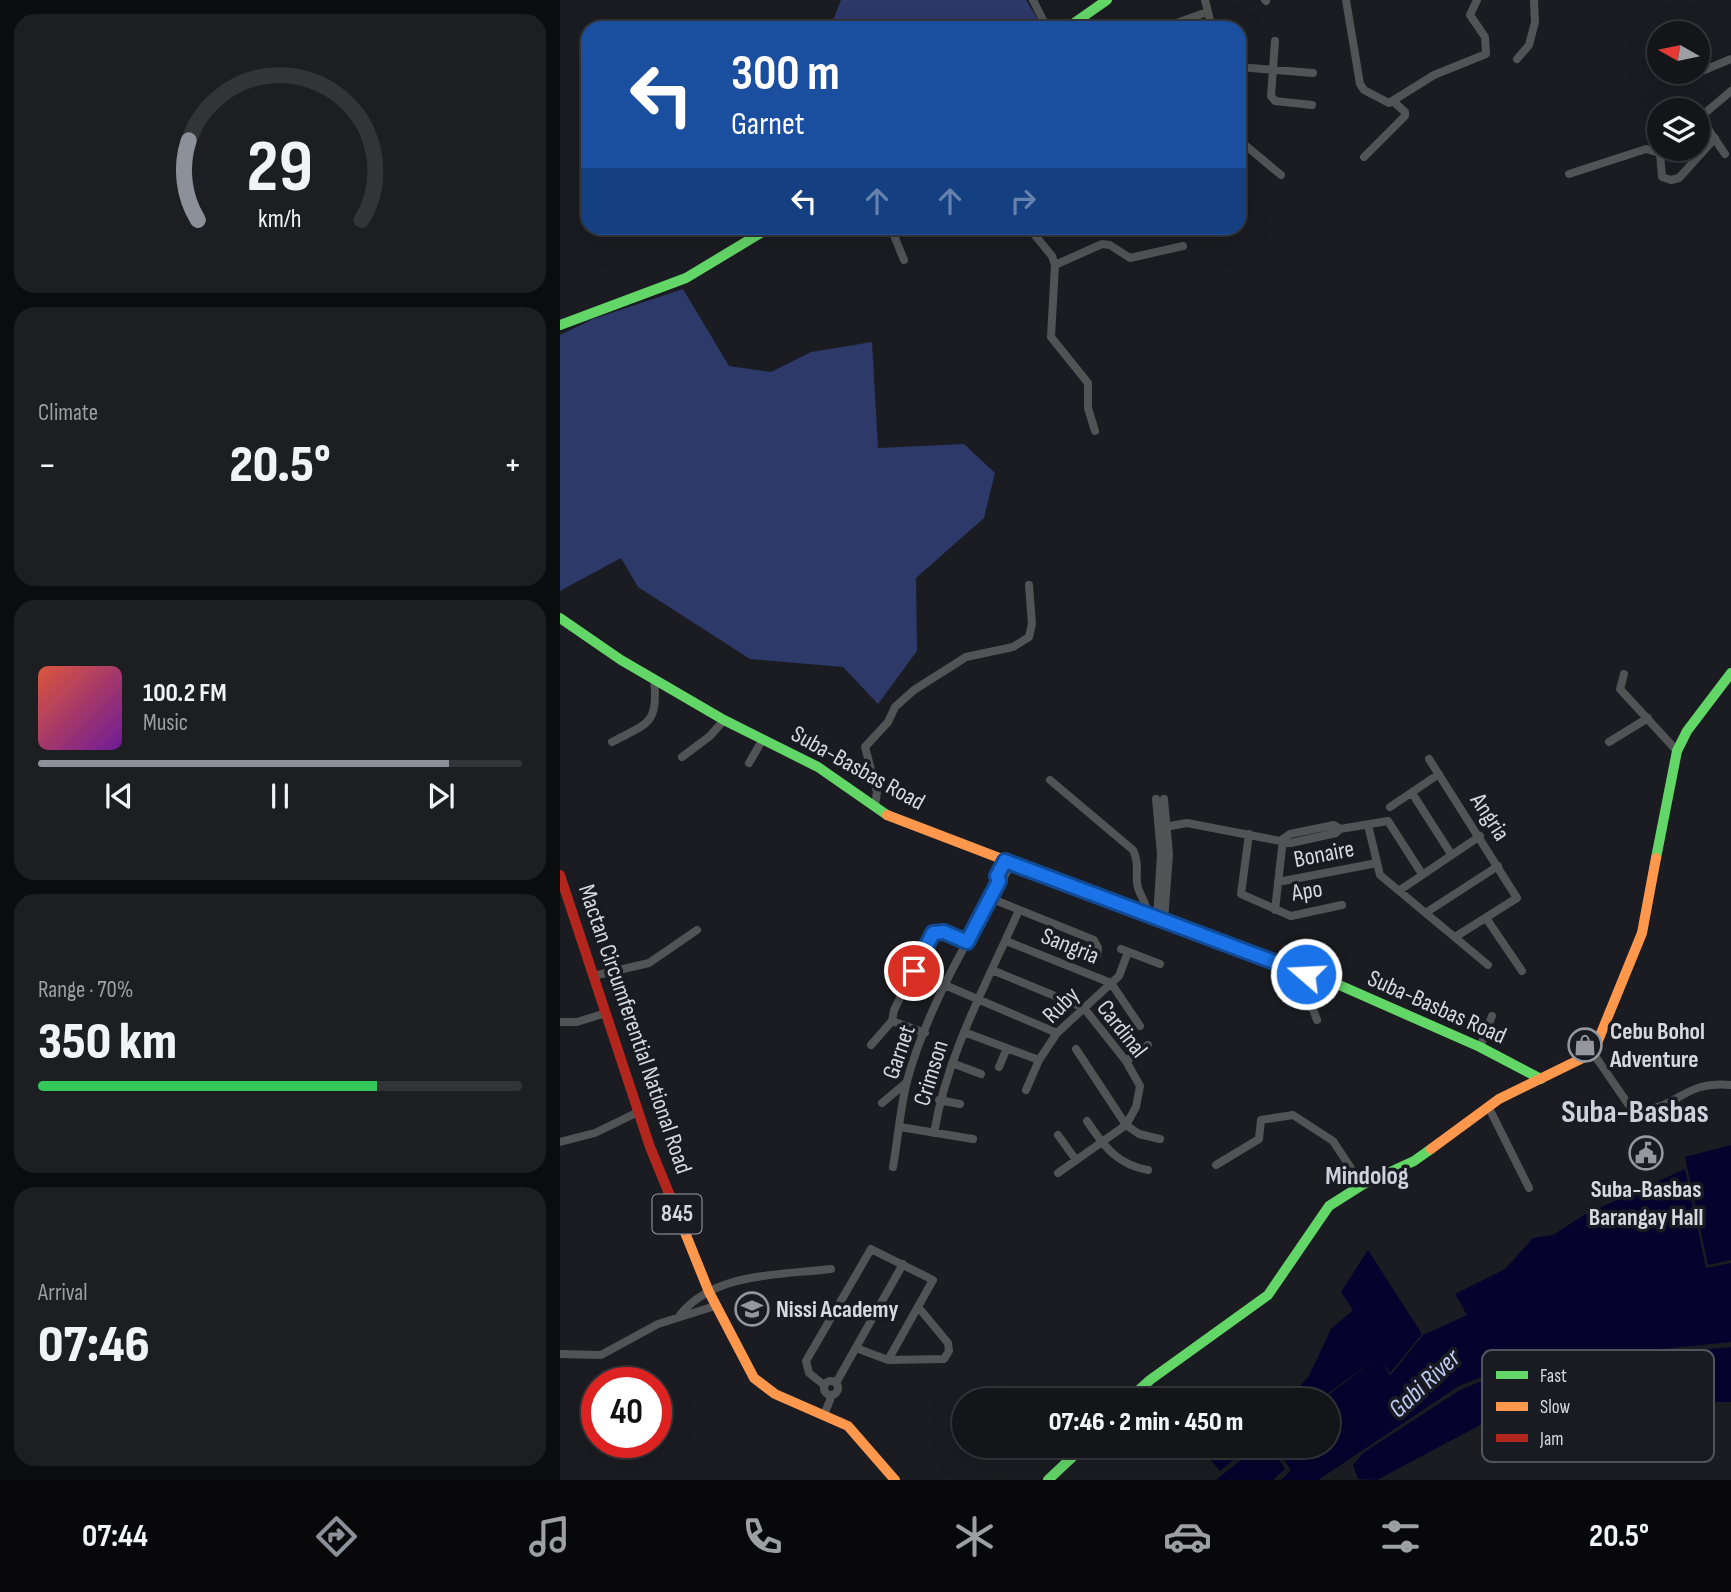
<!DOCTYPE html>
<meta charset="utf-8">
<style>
:root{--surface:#141519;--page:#1d1e22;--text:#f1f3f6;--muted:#9d9fa2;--line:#333438;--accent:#8c9099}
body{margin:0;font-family:"Sofia Sans Condensed",sans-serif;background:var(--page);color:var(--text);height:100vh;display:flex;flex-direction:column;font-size:26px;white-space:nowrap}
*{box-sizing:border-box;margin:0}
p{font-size:23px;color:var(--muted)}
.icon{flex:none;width:38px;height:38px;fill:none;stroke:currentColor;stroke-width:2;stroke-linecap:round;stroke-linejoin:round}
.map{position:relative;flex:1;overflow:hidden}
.sheet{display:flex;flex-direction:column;gap:14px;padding:14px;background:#0b0c0e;width:560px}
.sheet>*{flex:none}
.banner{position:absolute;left:21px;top:21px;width:665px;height:214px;border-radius:21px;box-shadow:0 7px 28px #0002,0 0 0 2px var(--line);background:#1a4fa0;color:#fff;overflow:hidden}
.needle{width:46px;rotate:279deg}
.fabs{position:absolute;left:1087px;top:21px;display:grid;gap:14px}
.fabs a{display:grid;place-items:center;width:63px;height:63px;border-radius:50%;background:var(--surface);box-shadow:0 7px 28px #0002,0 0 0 2px var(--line);font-size:35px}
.speed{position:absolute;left:21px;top:1367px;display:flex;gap:14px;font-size:35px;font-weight:700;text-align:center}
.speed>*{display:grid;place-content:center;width:91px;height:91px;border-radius:50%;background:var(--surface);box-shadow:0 7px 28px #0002,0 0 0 2px var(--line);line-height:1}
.speed .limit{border:10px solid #d22;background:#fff;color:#111}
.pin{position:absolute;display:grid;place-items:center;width:60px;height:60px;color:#fff;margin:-30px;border:4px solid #fff;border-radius:50%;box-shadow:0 2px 7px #0007}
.me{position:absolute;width:77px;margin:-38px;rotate:289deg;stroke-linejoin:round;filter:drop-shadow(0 0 5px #0008)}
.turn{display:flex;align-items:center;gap:24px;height:147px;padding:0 35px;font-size:32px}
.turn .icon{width:91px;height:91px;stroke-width:2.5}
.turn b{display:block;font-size:49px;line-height:60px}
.lanes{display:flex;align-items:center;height:66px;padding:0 35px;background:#0003;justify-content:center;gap:35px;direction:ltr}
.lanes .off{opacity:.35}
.big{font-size:52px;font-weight:800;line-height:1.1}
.sheet .widget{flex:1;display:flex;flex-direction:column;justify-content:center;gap:10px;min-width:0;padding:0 24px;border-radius:21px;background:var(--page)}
.sheet .dial{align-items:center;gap:0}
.dial svg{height:182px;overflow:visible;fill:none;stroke:var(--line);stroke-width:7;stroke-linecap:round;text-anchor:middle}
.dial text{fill:var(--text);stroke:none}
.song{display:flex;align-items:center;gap:21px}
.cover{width:84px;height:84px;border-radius:10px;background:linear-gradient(135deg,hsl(10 70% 55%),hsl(280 70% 35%))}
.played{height:7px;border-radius:4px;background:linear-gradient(90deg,var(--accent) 85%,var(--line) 85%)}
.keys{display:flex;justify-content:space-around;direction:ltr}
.heat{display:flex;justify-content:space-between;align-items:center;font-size:38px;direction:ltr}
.charge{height:10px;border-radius:5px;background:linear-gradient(90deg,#34c759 70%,var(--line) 0)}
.trip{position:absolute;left:392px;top:1388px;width:388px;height:70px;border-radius:35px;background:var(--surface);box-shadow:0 7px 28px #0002,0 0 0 2px var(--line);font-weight:800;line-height:70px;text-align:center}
.tab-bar{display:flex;height:112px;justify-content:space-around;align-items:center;background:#08080a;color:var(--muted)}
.tab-bar .icon{width:49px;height:49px}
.tab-bar .selected{color:var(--accent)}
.tab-bar b{font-size:32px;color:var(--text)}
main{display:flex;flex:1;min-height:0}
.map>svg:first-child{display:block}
.green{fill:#2c3969}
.water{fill:#05032d}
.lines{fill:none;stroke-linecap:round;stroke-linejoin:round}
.street{stroke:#525355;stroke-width:8}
.fast{stroke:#63d668;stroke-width:10}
.slow{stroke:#ff974d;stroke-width:10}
.jam{stroke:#b3261e;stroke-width:10}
.route-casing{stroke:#114b97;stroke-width:18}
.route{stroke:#1a73e8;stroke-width:12}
.labels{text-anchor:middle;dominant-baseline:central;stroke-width:7;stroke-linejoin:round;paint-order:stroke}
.shield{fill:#191b23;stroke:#9ea0a6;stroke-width:2}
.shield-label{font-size:23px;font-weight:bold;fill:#d7d9de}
.street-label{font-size:24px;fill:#d7d9de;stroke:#191b23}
.poi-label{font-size:24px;font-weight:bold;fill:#d7d9de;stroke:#191b23;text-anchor:start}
.neighbourhood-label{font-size:26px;font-weight:bold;fill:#cdd1db;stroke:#191b23}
.water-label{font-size:26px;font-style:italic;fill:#bcc9f1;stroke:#191b23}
.district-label{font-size:32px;font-weight:bold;fill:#cdd1db;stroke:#191b23}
.key{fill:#191b23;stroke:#52545b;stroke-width:2}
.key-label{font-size:19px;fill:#d7d9de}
</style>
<main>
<section class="sheet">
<div class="widget dial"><svg viewBox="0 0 100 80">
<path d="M14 69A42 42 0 1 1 86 69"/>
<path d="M14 69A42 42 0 0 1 10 34" stroke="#8c9099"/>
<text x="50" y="56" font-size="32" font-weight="700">29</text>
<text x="50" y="72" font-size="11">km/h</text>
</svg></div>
<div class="widget"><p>Climate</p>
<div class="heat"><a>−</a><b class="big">20.5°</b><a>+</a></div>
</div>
<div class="widget">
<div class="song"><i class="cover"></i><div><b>100.2 FM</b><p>Music</p></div></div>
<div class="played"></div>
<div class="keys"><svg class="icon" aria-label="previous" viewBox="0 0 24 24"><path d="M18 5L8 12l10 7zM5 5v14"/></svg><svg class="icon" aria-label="pause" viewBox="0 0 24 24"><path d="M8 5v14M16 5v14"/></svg><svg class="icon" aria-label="next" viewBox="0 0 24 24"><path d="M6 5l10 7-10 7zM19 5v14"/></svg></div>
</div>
<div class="widget"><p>Range · 70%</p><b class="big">350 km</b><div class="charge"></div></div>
<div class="widget"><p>Arrival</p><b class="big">07:46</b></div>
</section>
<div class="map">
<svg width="1171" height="1480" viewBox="0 0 1171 1480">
<rect width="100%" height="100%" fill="#1b1c21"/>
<!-- green -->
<path class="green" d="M 281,0 L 466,0 L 483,28 L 270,28 Z
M 123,289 L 169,366 L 211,372 L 251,352 L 312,342 L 318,448 L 404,444 L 435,473 L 424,518 L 356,578 L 357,651 L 318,704 L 283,667 L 190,659 L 78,587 L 61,558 L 0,591 L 0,335 L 33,319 Z"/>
<!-- water -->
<path class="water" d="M 1171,1145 L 1171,1260 L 1148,1265 L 1125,1157 Z
M 1125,1169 L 1146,1268 L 1171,1263 L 1171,1342 L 955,1364 L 899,1386 L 758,1480 L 721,1480 L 731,1470 L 715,1446 L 768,1446 L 768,1400 L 762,1400 L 819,1356 L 759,1400 L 728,1400 L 749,1376 L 771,1329 L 793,1310 L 781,1292 L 808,1250 L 862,1334 L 830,1373 L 822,1362 L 830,1376 L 863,1335 L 907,1315 L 895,1294 L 945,1269 L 973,1238 L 993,1235 L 1024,1215 Z
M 1171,1347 L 1171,1402 L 1103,1402 L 957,1414 L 924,1423 L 817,1480 L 798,1479 L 793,1465 L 803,1453 L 900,1390 L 955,1367 Z
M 639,1446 L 691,1446 L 660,1471 Z
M 698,1446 L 710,1446 L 725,1469 L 713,1480 L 656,1480 Z"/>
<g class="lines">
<!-- street -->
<path class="street" d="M 473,0 L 487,28
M 645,0 L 652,28
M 705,0 L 706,1
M 786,0 L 800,84 L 804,90 L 829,103 L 874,75 L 926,54 L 925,37 L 910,15 L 917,0
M 611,25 L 647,12
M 715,41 L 711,96 L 715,101 L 752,105
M 957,59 L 969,45 L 975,22 L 974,0
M 679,67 L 753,73
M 1142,71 L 1171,59
M 1140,117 L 1165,154
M 1138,119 L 1171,91
M 679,140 L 721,175
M 1100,153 L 1102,177 L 1111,180 L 1119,178 L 1155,138
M 804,157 L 845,116 L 845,112 L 833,101
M 1009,174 L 1086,149 L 1100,153
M 331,228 L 344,260
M 469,228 L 492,256 L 495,265 L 491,337 L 528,383 L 528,408 L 535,431
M 495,265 L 542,244 L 550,245 L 570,258 L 623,246
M 1064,674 L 1060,689 L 1117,751
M 52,742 C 88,723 99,724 94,679
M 1049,742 L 1088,718
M 122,757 L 150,736 L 164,720
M 869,759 L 957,898 L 895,937
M 189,763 L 203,739
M 490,780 L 573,850 C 579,863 576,870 577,883 C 578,895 588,902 587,915
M 852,793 L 891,854
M 596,799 L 601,854 L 597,919
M 604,799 L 609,854 L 604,921
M 315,806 L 317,792 L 305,747 L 328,722 L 335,707 L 354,690 L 406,657 L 453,647 L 469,637 L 472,624 L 469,585
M 830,807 L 879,774
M 808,825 L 820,875 L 928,965
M 599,828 L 627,823 L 731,843 L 776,833 L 780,829 L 828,821 L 862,874
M 689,834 L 681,894 L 731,916 L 782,905
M 723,839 L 730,834 L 774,825 L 780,829
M 439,881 L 437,876 L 445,861
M 718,882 L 817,863
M 840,890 L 920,836
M 430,898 L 534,940 L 538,948 L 537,955
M 715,910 L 723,839
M 867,912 L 938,866
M 926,918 L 962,971
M 446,941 L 551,983 L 580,1026
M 561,949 L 600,964
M 432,970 L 524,1008 L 566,1061 L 580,1086 L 576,1107 L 566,1125 L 498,1173
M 33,976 L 89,963 L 137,930
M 387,986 L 497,1033
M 757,1020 L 752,1007 L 765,981
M 332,1021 L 365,1033
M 0,1022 L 17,1022 L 46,1013
M 404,1032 L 479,1060
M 311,1045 L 332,1021 L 334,1010 L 373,933 L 384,932 L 407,942
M 920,1047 L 932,1016
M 516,1049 L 566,1125 L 579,1134 L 600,1139
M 1033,1053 L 1068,1104 L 1083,1110 C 1119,1107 1125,1080 1171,1085
M 566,1061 L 588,1045
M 392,1063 L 421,1074
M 439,1067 L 447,1048
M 466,1090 L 479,1060 L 497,1033 L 559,976 L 568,952
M 379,1100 L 400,1104
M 322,1103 L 347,1082
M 928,1106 L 969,1188
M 527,1121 C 543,1145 557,1165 588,1170
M 340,1127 L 413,1139
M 374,1133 C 387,1054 427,983 459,910
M 498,1135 L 516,1160
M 0,1142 L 35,1133 L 78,1112
M 656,1165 L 699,1139 L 701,1120 L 733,1115 L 773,1141 L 802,1185
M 333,1167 C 338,1139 340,1109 347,1081 C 368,1004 413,931 452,863
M 120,1315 C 154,1272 221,1275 271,1269
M 296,1348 L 328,1360 L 384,1359 L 389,1351 L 388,1343 L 359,1308
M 0,1354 L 41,1355 L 98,1324 L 155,1306
M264 1388a7 7 0 1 1 14 0a7 7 0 1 1-14 0Z
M 276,1383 L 343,1264
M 264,1385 L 249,1373 L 246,1361 L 311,1249 L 373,1280 L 328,1360
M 264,1415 L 272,1395"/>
<!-- fast -->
<path class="fast" d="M 507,28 L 547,0
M 0,325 L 126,278 L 209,228
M 0,618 L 61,660 L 164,720 L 258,767 L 327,815
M 1096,858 L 1117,751 L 1127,731 L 1171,673
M 627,930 L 777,984 L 920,1047 L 981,1079
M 568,1400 L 590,1380 L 708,1295 L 769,1206 L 802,1185 L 854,1161 L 871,1149
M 488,1480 L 524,1446"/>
<!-- slow -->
<path class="slow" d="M 327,815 L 627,930
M 871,1149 L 939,1099 L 1033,1053 L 1082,933 L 1096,858
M 124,1230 L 149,1292 L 194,1378 L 215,1394 L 288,1426 L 335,1480"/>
<!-- jam -->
<path class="jam" d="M 0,875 L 90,1147 L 124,1230"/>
</g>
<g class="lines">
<defs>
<path id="route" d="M 354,971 L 373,933 L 384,932 L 407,942 L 439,881 L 437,876 L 445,861 L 746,974"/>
</defs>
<!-- route casing -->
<use href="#route" class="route-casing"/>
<!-- route -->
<use href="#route" class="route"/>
</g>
<!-- icons -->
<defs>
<symbol id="shop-ring" viewBox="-11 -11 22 22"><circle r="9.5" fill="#191b23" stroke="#95979c" stroke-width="1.5"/><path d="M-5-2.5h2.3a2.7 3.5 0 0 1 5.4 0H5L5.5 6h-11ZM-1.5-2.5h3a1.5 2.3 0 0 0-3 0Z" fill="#95979c"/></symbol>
<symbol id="civic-ring" viewBox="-11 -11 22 22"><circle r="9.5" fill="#191b23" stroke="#95979c" stroke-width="1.5"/><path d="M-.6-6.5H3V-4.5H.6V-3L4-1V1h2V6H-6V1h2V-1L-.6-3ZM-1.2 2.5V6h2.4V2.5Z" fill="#95979c"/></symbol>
<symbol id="school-ring" viewBox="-11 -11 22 22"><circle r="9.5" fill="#191b23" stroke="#95979c" stroke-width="1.5"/><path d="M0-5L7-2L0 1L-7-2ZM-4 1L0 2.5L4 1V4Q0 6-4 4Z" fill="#95979c"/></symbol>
</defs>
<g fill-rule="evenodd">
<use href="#shop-ring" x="1006" y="1026" width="38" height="38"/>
<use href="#civic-ring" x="1067" y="1134" width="38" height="38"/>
<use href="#school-ring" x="173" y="1290" width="38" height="38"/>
</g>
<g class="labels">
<!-- shield labels -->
<rect class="shield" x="92.5" y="1194.5" width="49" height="39" rx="5"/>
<g class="shield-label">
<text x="117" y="1214">845</text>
</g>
<!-- street labels -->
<g class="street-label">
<text transform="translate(298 768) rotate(29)">Suba-Basbas Road</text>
<text transform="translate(930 817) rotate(57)">Angria</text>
<text transform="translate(764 854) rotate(-11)">Bonaire</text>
<text transform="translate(747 891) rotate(-9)">Apo</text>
<text transform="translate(510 946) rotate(22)">Sangria</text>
<text transform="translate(501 1005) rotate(-45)">Ruby</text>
<text transform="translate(877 1007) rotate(24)">Suba-Basbas Road</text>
<text transform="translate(75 1029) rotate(71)">Mactan Circumferential National Road</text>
<text transform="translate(562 1029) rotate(52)">Cardinal</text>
<text transform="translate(339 1052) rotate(-71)">Garnet</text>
<text transform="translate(371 1073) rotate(-73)">Crimson</text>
</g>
<!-- poi labels -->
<g class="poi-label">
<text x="1050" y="1031">Cebu Bohol<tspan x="1050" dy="28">Adventure</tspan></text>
<text x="1086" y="1189" text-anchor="middle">Suba-Basbas<tspan x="1086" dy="28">Barangay Hall</tspan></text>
<text x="216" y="1309">Nissi Academy</text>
</g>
<!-- neighbourhood labels -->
<g class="neighbourhood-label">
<text x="807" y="1176">Mindolog</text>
</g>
<!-- water labels -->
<g class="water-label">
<text transform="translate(865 1384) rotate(-43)">Gabi River</text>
</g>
<!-- district labels -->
<g class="district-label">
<text x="1075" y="1112">Suba-Basbas</text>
</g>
</g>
<!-- legend -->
<rect x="922" y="1350" width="232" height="112" rx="10" class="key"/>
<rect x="936" y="1371" width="32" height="8" fill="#63d668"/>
<rect x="936" y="1402" width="32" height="9" fill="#ff974d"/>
<rect x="936" y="1434" width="32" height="8" fill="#b3261e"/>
<g class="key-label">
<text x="980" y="1382">Fast</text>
<text x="980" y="1413">Slow</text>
<text x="980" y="1445">Jam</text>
</g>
</svg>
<div class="fabs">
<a><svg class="needle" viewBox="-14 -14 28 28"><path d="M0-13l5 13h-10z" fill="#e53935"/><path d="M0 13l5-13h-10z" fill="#9d9fa2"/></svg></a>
<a><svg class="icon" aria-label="layers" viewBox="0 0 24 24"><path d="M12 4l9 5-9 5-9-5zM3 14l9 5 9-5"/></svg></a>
</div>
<div class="speed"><div class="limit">40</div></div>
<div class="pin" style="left:354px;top:971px;background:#d93025"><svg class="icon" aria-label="arrive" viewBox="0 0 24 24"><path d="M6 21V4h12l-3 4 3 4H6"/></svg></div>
<svg class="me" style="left:746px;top:974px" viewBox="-20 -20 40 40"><circle r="17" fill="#1a73e8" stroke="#fff" stroke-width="3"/><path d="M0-11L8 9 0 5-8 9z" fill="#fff"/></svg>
<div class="trip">07:46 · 2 min · 450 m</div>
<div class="banner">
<div class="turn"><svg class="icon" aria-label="left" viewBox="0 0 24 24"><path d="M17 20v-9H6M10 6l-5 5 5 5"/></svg><div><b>300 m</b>Garnet</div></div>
<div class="lanes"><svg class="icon" aria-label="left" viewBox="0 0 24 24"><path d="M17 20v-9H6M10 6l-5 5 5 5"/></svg><svg class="icon off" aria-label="ahead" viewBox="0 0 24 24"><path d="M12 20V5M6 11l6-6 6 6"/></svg><svg class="icon off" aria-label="ahead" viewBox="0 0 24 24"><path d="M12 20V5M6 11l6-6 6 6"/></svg><svg class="icon off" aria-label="right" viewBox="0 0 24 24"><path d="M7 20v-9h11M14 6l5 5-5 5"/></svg></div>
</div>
</div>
</main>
<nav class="tab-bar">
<b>07:44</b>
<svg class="icon selected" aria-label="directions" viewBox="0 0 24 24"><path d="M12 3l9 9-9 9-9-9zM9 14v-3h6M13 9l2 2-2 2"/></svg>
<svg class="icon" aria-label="music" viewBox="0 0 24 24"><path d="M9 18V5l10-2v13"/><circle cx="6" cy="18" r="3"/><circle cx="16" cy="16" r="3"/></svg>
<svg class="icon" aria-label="phone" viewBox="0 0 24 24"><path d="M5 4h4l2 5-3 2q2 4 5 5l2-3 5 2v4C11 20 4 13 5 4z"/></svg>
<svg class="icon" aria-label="climate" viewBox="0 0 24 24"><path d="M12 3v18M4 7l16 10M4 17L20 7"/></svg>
<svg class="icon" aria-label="car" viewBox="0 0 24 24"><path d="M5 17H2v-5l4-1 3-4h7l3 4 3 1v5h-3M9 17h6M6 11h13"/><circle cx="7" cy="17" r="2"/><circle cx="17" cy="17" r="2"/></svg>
<svg class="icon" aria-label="filters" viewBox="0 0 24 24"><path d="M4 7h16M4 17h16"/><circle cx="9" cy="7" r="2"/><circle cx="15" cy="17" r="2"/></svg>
<b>20.5°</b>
</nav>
